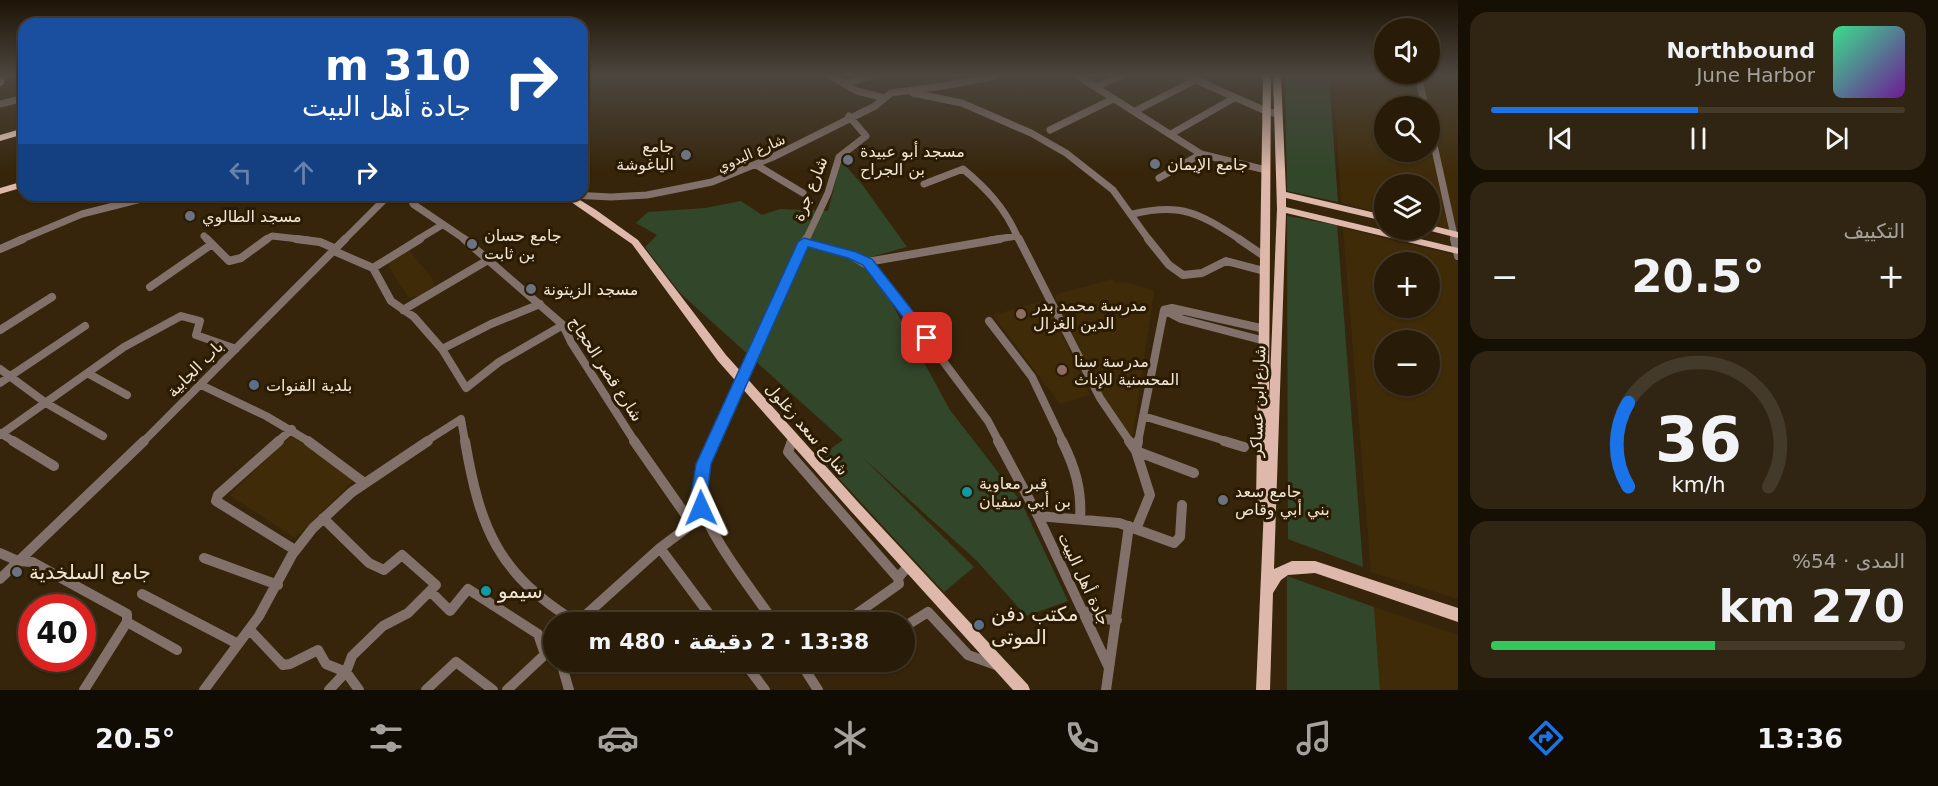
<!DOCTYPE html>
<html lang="ar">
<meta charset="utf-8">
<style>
:root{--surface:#281c08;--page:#302512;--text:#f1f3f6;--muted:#a5a19c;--line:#443a29;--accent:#1a73e8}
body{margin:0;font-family:"DejaVu Sans","Noto Naskh Arabic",sans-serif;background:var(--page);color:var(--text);direction:rtl;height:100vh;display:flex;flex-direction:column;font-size:22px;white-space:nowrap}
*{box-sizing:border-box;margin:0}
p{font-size:20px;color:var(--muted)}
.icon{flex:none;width:33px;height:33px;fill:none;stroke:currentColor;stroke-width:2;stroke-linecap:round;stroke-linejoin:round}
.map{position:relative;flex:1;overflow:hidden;direction:ltr}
.side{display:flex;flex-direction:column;gap:12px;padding:12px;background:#160f04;width:480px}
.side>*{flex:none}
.guide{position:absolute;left:18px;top:18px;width:570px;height:183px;border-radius:18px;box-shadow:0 2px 4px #0004,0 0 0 2px var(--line);direction:rtl;background:#1a4fa0;color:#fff;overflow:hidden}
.controls{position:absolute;left:1374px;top:18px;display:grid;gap:12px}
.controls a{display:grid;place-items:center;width:66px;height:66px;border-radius:50%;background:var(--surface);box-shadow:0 2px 4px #0004,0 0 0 2px var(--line);font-size:30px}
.speed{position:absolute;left:18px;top:594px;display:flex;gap:12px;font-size:30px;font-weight:700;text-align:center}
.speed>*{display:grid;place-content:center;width:78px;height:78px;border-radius:50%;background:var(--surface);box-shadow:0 2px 4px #0004,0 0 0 2px var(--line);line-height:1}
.speed .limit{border:9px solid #d22;background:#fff;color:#111}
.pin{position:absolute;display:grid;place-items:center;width:51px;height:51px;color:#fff;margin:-26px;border-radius:12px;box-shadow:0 3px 9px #0006}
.me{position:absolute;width:66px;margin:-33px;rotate:359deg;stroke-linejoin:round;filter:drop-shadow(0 0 4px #0008)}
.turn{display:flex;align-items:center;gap:21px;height:126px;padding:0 18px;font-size:27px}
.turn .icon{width:78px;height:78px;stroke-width:2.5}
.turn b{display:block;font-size:42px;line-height:51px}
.lanes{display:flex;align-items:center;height:57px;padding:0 18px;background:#0003;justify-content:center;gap:30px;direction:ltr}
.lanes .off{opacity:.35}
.big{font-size:45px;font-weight:700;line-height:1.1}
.side .widget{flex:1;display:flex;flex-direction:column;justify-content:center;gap:9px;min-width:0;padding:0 21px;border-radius:18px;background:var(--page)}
.side .dial{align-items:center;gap:0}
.dial svg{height:156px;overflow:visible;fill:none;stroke:var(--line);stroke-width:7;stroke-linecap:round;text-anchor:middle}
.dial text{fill:var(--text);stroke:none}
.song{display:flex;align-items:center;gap:18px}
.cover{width:72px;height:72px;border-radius:9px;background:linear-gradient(135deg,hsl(150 70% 55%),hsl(280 70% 35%))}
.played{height:6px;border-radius:3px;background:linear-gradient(90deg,var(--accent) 50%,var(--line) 50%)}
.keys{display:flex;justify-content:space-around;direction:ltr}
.heat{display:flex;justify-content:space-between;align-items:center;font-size:33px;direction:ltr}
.charge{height:9px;border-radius:4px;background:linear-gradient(90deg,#34c759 54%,var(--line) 0)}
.trip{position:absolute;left:543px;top:612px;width:372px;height:60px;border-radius:30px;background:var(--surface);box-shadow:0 2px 4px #0004,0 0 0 2px var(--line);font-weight:700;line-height:60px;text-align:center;direction:rtl}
.dock{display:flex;height:96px;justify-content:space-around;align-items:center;background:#100b03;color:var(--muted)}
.dock .icon{width:42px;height:42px}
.dock .current{color:var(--accent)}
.dock b{font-size:27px;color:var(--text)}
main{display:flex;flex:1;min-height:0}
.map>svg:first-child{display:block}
.built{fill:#3f2b08;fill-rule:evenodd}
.green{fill:#32462a}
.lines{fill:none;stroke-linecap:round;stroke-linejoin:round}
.minor-far2{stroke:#82716a;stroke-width:7}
.minor-far1{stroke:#82716a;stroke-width:8}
.minor{stroke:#82716a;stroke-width:10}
.major{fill:#deb9ab;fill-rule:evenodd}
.highway{fill:#fcd8ca;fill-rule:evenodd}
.route{fill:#1a73e8;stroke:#114b97;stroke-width:1.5}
.worship-dot{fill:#6b7280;stroke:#2b1b02;stroke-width:2}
.education-dot{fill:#8d6e63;stroke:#2b1b02;stroke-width:2}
.service-dot{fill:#5c6f8a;stroke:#2b1b02;stroke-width:2}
.culture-dot{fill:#0f9aa8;stroke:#2b1b02;stroke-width:2}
.labels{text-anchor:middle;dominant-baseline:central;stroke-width:6;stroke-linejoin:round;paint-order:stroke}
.far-street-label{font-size:14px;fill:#f1e6d6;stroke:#2b1b02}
.poi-label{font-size:16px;fill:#f1e6d6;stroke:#2b1b02;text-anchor:start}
.street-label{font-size:16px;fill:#f1e6d6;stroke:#2b1b02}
.near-poi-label{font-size:20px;fill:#f1e6d6;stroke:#2b1b02;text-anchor:start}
</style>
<main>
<section class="side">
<div class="widget">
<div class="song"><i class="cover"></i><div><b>Northbound</b><p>June Harbor</p></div></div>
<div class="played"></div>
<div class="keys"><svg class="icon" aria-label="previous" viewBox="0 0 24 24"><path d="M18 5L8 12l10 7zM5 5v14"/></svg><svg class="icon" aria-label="pause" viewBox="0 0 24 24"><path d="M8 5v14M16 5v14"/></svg><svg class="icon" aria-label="next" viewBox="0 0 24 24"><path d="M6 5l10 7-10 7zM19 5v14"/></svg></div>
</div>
<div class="widget"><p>التكييف</p>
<div class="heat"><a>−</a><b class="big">20.5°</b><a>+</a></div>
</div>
<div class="widget dial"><svg viewBox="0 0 100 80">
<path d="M14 69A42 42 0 1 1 86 69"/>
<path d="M14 69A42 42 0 0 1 14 26" stroke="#1a73e8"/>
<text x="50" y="56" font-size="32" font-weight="700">36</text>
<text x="50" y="72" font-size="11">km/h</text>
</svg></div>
<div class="widget"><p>المدى · 54%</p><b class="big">270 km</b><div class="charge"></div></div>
</section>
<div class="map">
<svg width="1458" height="690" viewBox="0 0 1458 690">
<rect width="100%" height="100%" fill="#36250b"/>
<!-- built -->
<path class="built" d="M 1333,76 L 1458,76 L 1458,232 L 1430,225 L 1430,184 L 1384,184 L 1384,214 L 1341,202 ZM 1384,106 L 1430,106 L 1430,152 L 1384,152 Z
M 1343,228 L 1458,256 L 1458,599 L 1371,572 ZM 1384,262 L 1430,262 L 1430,308 L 1384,308 ZM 1384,340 L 1430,340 L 1430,386 L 1384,386 Z
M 409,250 L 432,278 L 434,286 L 421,296 L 408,297 L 390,269 L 388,261 Z
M 1112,279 L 1117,283 L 1126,282 L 1154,291 L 1132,439 L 1105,401 L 1054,295 Z
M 1046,300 L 1090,395 L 1060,404 L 993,315 Z
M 292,435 L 354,480 L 295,538 L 229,495 Z
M 1374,607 L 1458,635 L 1458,690 L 1380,690 Z"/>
<!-- green -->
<path class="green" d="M 1285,76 L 1329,76 L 1338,202 L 1287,191 Z
M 841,161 L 861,183 L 907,247 L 867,258 L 950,410 L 1021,502 L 1068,601 L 1026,616 L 976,560 L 862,457 L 974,567 L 944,592 L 819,457 L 843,440 L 680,293 L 645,247 L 657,235 L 636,223 L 648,212 L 705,208 L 741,201 L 762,215 L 780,209 L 828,211 Z
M 1287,216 L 1337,225 L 1363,567 L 1288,539 Z
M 1287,576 L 1374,607 L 1380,690 L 1287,690 Z"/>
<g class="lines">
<!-- minor-far2 -->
<path class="minor-far2" d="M 830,76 L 857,91 L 885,98
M 1078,76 L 1201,154 L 1266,170
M 1187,76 L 1266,111 L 1278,114
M 1418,76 L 1425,106
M 845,84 L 870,76
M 1096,87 L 1120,76
M 913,93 L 962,103 L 1031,133 L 1066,153 L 1113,190 L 1149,240
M 0,104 L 24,98
M 1135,111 L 1196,80
M 1430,127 L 1455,240
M 1050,130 L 1113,99
M 1171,134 L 1234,98
M 758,166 L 803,193
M 1159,178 L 1201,154
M 924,184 L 963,169 C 986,188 1005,208 1017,236
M 410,195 L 413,204 L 466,240
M 572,195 L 611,197 L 647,195 L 712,182 L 773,157 L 875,106 L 891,93 L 943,86 L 996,76
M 1133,214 C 1182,202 1200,214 1241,240
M 204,236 L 208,240
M 20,240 L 82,214 L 157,195
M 265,240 L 272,236 L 308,240
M 344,240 L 389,195
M 417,240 L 442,225
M 806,240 L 828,193 L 839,157 L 866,136 L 849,116
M 991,240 L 1017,236 L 1019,240"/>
<!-- minor-far1 -->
<path class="minor-far1" d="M 207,239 L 229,261 L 241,258 L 267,239
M 296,239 L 320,242 L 336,249
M 464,239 L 563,325 L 571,342 L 635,442
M 1019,239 L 1100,398 L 1130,442
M 1148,239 L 1169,265 L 1183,275 L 1202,273 L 1226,261 L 1264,271
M 1239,239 L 1264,256
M 1454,239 L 1458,256
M 804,242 L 850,255 L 874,269 L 988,421 L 999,442
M 0,249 L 23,239
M 334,251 L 373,268 L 391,301 L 414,317 L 442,349 L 466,388 L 499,362 L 563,325
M 867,262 L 1000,239
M 373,268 L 420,239
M 150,287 L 212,244
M 403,310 L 488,260
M 1164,310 L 1181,319 L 1265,341
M 989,321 L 1032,377 L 1063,442
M 0,330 L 52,297
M 442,349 L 491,324 L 540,304
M 0,369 L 46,403 L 103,436
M 89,374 L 127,395
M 0,383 L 85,326
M 201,385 L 266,416 L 310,442
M 1143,416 L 1229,442
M 0,433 L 15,442
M 0,435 L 124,347 L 181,316 L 200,321 L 196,335 L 236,349
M 143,442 L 345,239
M 277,442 L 292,429
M 425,442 L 461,419 L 465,442
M 713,442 L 806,239
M 791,442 L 793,438
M 1138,442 L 1164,310 L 1172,308 L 1265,329"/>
<!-- minor -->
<path class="minor" d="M 13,441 L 54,466
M 279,441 L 218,495 L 216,501 L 295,550
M 308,441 L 363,482
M 465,441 C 480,529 498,574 576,622
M 634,441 L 692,524 L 705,520
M 713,441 C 706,458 698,475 699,494 C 700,525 755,594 774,622
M 792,441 L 788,452 L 898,578
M 998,441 L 1038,516 L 1109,668
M 1062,441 C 1075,467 1082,490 1080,519
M 1129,441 L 1136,451 L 1138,441
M 1224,441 L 1244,447
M 1136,451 L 1150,495 L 1136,529
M 1136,451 L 1194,473
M 1038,516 L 1119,523 L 1174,543 L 1180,537 L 1182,505
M 323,518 L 369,563 L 384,570 L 402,555 L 436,585 L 408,613 L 383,626 L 352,656 L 346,672 L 329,690
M 660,548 L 715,622
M 0,553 L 18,561 L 32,562 L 127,614 L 127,622 L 84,690
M 204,558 L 278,585
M 0,579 L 144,441
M 430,591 L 450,611 L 468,589 L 538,634 L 545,654
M 142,594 L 238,644
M 1084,611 L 1099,619 L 1117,620
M 127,622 L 177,650
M 578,622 L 660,548 L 692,524
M 845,622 L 899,584 L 898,578 L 908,566
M 904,627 L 928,612 L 968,655 L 996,665
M 250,630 L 283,665 L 290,664 L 318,650 L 326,664 L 346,672 L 359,690
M 561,662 L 569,690
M 744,662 L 765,690
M 800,662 L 818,690
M 806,670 L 818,662
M 204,690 L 259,616 L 292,555 L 313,528 L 352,492 L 428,441
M 426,690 L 456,662 L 493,690
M 507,690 L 554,646
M 1106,690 L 1129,526"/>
<!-- major -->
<path class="major" d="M 0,76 L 5,76 L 4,84 L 0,86 Z
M 1263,76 L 1271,76 L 1269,404 L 1277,209 L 1273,76 L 1281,76 L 1286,192 L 1384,215 L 1384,221 L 1286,198 L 1286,207 L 1458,248 L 1458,254 L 1286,213 L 1274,569 L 1292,561 L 1315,561 L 1458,608 L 1458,622 L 1315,573 L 1288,575 L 1281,580 L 1273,593 L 1270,690 L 1256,690 L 1264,507 L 1258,506 L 1256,502 Z
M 24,181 L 24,187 L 0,194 L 0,188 Z
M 561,195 L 572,195 L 596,210 L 638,240 L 726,355 L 857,501 L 1028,685 L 1030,690 L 1013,690 L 849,509 L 718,361 L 632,244 Z
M 1430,225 L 1458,232 L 1458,238 L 1427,230 L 1430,230 Z"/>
<!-- highway -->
<path class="highway" d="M 24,128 L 24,134 L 0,141 L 0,135 Z"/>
</g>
<!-- sky -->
<linearGradient id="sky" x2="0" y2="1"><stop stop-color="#1e1406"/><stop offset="0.44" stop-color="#4c463f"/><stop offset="1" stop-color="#4c463f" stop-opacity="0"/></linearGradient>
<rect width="1458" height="172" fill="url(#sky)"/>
<!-- route -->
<path class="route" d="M 804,238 L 856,252 L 872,259 L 934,338 L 932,342 L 922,342 L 863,265 L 848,258 L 808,247 L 711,464 L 707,496 L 709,508 L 707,513 L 701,515 L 695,513 L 691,496 L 696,464 L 798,242 Z"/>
<!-- markers -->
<g class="worship-dot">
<circle cx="686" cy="155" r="6"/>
<circle cx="848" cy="160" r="6"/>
<circle cx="1155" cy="164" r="6"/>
<circle cx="190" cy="216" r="6"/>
<circle cx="472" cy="244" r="6"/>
<circle cx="531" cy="289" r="6"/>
<circle cx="1223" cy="500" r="6"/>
<circle cx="17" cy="572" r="6"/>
</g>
<g class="education-dot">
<circle cx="1021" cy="314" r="6"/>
<circle cx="1062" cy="370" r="6"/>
</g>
<g class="service-dot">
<circle cx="254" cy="385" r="6"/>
<circle cx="979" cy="625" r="6"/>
</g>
<g class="culture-dot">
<circle cx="967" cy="492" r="6"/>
<circle cx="486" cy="591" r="6"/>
</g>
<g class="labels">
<!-- far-street labels -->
<g class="far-street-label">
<text transform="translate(751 153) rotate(-24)">شارع البدوي</text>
</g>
<!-- poi labels -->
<g class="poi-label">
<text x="674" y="146" text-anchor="end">جامع<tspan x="674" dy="18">الياغوشة</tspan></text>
<text x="860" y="151">مسجد أبو عبيدة<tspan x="860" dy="18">بن الجراح</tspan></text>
<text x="1167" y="164">جامع الإيمان</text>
<text x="202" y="216">مسجد الطالوي</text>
<text x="484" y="235">جامع حسان<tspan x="484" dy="18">بن ثابت</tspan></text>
<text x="543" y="289">مسجد الزيتونة</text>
<text x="1033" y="305">مدرسة محمد بدر<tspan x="1033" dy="18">الدين الغزال</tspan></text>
<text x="1074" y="361">مدرسة سنا<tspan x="1074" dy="18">المحسنية للإناث</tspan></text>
<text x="266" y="385">بلدية القنوات</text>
<text x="979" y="483">قبر معاوية<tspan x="979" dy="18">بن أبي سفيان</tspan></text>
<text x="1235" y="491">جامع سعد<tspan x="1235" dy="18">بني أبي وقاص</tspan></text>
</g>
<!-- street labels -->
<g class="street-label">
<text transform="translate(810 189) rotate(-68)">شارع جرة</text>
<text transform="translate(195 369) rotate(-45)">باب الجابية</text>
<text transform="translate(606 369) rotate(57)">شارع قصر الحجاج</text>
<text transform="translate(1258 401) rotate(-88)">شارع ابن عساكر</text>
<text transform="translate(807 429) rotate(49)">شارع سعد زغلول</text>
<text transform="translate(1084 579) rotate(65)">جادة أهل البيت</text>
</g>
<!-- near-poi labels -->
<g class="near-poi-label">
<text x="29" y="572">جامع السلخدية</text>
<text x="498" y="591">سيمو</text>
<text x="991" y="614">مكتب دفن<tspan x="991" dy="23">الموتى</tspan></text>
</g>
</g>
</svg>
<div class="controls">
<a><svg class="icon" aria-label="sound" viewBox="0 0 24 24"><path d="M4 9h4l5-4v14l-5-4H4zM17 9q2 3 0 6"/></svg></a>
<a><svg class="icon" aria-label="search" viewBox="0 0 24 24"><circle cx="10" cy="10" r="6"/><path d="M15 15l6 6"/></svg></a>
<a><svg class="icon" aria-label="layers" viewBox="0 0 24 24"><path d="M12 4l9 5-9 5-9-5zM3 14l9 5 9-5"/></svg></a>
<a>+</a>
<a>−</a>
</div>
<div class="speed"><div class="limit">40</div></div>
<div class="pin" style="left:927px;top:338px;background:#d93025"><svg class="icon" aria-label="arrive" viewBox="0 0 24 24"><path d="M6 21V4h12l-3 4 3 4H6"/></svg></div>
<svg class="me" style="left:701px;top:508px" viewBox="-20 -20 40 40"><path d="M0-17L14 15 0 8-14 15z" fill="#1a73e8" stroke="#fff" stroke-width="4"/></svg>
<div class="trip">13:38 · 2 دقيقة · 480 m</div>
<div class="guide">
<div class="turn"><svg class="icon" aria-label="right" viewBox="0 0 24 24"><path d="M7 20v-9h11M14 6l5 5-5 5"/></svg><div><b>310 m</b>جادة أهل البيت</div></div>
<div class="lanes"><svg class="icon off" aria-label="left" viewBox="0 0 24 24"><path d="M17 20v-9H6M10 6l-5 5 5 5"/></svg><svg class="icon off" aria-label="ahead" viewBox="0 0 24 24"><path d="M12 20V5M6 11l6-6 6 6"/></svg><svg class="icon" aria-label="right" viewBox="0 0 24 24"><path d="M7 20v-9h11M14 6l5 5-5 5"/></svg></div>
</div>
</div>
</main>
<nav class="dock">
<b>13:36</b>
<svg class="icon current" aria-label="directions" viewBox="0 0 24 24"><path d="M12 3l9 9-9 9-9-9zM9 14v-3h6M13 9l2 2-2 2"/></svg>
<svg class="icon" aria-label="music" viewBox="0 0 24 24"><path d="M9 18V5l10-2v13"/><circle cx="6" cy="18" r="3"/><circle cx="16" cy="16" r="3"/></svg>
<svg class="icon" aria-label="phone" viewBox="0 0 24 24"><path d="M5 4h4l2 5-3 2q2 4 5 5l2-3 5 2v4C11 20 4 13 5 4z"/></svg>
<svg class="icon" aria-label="climate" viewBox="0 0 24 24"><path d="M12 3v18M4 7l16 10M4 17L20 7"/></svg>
<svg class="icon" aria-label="car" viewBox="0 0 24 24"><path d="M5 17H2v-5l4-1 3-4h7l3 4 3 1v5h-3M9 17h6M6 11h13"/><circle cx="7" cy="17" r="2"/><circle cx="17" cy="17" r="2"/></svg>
<svg class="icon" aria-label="filters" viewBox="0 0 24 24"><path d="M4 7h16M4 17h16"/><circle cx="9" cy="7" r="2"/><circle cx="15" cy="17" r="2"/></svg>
<b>20.5°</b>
</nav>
